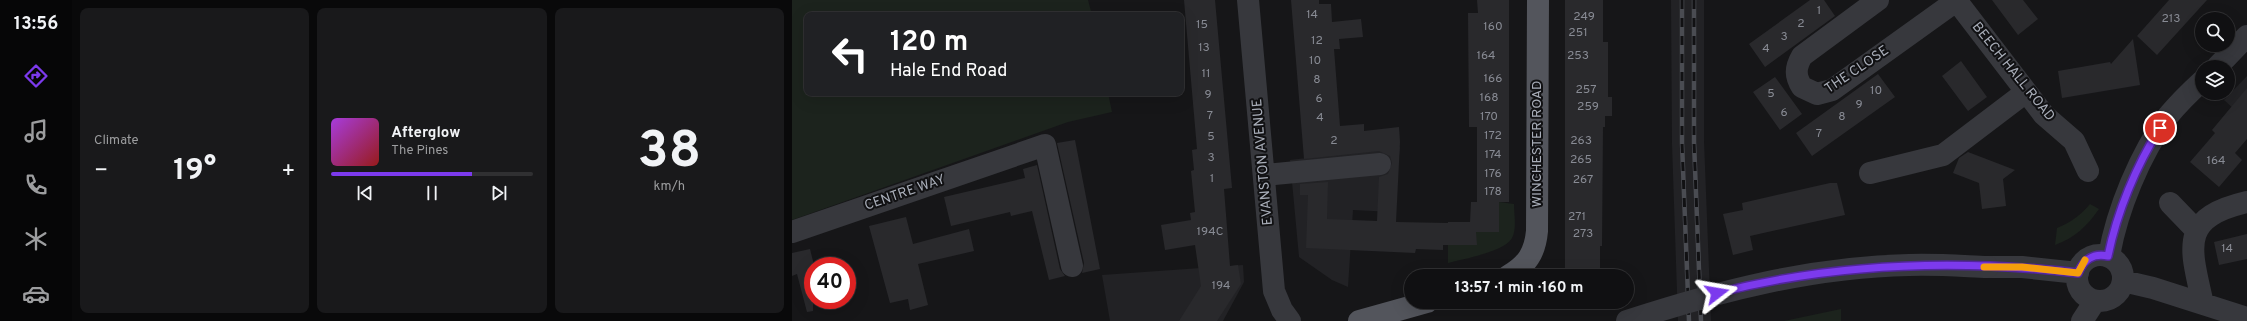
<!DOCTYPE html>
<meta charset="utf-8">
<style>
:root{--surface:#101012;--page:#19191b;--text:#f1f3f6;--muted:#9c9d9f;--line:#303032;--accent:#7c3aed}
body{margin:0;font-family:Overpass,sans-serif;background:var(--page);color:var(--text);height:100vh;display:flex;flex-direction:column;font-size:15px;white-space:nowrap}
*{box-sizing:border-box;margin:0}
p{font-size:13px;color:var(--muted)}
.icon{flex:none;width:22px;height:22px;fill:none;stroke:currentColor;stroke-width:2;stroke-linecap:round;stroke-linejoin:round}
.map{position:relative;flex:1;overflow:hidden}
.panel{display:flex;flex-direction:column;gap:8px;padding:8px;background:#09090a;width:720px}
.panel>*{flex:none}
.hud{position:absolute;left:12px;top:12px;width:380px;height:84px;border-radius:8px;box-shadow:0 4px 16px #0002,0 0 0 1px var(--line);background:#202124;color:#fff;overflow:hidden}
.fabs{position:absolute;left:1403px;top:12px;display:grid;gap:8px}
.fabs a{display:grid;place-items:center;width:40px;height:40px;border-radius:50%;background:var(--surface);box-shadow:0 4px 16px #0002,0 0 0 1px var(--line);font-size:20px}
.speed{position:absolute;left:12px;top:257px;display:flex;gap:8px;font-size:20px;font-weight:700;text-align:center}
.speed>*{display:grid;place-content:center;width:52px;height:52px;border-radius:50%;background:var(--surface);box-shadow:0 4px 16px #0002,0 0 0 1px var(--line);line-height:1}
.speed .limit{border:6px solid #d22;background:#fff;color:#111}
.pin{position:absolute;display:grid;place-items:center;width:34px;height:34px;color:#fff;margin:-17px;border:2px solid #fff;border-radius:50%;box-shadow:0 1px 4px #0007}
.me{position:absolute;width:44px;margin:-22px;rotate:76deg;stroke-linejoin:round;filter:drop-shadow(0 0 3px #0008)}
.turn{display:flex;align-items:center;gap:14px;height:84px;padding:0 20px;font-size:18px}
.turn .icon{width:52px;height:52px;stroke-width:2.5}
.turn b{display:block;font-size:28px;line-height:34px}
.big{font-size:30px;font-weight:700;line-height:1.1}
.panel .tile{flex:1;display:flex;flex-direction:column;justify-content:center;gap:6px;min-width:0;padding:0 14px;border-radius:8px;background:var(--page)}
.panel .dial{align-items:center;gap:0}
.dial b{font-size:52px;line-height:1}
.song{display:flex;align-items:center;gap:12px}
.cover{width:48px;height:48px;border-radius:6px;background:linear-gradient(135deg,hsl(280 70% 55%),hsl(0 70% 35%))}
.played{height:4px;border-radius:2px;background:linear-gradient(90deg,var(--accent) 70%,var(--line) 70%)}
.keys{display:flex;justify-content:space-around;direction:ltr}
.heat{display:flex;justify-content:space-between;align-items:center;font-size:22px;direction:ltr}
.panel .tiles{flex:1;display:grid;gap:8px;grid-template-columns:repeat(3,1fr)}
.trip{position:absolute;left:612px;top:269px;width:230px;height:40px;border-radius:20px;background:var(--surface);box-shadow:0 4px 16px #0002,0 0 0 1px var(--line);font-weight:700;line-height:40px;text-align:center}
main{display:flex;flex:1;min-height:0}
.menu{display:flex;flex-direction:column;width:72px;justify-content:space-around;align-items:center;background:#060607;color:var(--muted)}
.menu .icon{width:28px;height:28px}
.menu .selected{color:var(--accent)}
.menu b{font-size:18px;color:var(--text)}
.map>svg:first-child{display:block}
.built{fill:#222225}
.green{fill:#1c231d}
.building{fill:#29292c}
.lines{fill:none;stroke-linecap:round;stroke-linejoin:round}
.minor{stroke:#37383d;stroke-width:22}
.major{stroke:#53555c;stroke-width:22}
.rail-casing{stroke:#4a4c52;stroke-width:4.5}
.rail{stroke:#111113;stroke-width:3;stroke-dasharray:9;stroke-linecap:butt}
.minor-bridge{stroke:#37383d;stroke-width:22}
.route-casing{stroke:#51269a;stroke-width:10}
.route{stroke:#7c3aed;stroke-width:7}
.slow{stroke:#f59e0b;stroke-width:7}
.labels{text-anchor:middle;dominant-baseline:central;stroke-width:4;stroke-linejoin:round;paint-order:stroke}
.number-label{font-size:12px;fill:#888b94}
.street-label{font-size:14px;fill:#a8adb8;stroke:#111113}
</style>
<main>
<nav class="menu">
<b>13:56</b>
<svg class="icon selected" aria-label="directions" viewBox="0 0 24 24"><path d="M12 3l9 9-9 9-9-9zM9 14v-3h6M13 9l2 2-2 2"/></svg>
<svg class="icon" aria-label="music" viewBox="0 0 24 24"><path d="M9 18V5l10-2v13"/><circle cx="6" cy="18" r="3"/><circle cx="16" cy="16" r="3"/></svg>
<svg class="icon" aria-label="phone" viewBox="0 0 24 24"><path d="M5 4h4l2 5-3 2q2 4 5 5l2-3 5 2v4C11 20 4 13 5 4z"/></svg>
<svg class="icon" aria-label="climate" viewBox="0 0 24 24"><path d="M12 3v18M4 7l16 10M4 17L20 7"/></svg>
<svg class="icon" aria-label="car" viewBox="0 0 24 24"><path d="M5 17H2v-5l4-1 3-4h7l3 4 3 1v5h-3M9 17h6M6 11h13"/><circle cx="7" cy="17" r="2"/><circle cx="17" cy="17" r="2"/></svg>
</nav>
<section class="panel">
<div class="tiles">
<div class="tile"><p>Climate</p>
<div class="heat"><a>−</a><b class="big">19°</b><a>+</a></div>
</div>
<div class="tile">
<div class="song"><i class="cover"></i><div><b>Afterglow</b><p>The Pines</p></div></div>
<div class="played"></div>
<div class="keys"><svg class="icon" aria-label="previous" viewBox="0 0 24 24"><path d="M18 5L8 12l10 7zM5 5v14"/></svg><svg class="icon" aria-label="pause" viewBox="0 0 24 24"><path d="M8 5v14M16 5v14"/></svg><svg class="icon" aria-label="next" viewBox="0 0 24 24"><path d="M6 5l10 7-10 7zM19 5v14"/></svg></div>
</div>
<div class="tile dial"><b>38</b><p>km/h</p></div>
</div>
</section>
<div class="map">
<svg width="1455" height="321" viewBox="0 0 1455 321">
<rect width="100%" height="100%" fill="#161618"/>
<!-- built -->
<path class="built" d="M 879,0 L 912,0 L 912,141 L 919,321 L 886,321 L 880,144 Z
M 1455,76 L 1455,121 L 1432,100 Z
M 608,147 L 601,212 L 561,210 L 556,287 L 540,280 L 507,257 L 498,160 Z
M 451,265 L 452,282 L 431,321 L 318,321 L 310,275 Z"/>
<!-- green -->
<path class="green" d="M 0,0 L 296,0 L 300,15 L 15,15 L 15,93 L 316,93 L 320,112 L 276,122 L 0,220 Z
M 707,202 L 722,204 C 722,214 725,229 720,238 C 712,252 671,259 656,263 L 656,245 L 684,245 L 684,232 L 707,232 Z
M 1298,204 L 1307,209 C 1296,225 1283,238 1263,245 L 1265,228 C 1279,222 1288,216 1298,204 Z
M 1049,309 L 1049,321 L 992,321 Z"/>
<!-- building -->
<path class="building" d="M 392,0 L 423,0 L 440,188 L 432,189 L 438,266 L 446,265 L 449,284 L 425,321 L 387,321 L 409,286 L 403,245 L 373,250 L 369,225 L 399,220 L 398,213 L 403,212 L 399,171 L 402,170 L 400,150 L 405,149 Z
M 499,0 L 527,0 L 527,4 L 539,4 L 540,22 L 569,19 L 571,37 L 547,39 L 548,49 L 542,49 L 548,126 L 572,124 L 572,131 L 607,127 L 608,142 L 604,222 L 656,223 L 656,222 L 678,222 L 679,202 L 685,202 L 685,127 L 677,127 L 676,13 L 686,13 L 685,0 L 717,0 L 717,202 L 707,202 L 707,232 L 684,232 L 685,245 L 651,245 L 651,250 L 624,249 L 623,253 L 514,248 L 516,195 L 508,195 L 508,184 L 536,182 L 535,219 L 585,221 L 587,177 L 596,174 L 600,163 L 598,156 L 587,151 L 512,159 Z
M 773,0 L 811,0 L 811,42 L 816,42 L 816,97 L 820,97 L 820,116 L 813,116 L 813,127 L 811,127 L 810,246 L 808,246 L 808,276 L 773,276 Z
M 1018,0 L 1032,0 L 1043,16 L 973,67 L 957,44 Z
M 1200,0 L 1231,0 L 1246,19 L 1226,35 Z
M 1377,0 L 1415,0 L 1365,55 L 1345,36 Z
M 1341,39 L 1348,85 L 1270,98 L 1266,71 L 1318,62 L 1319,64 Z
M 1169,61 L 1195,97 L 1176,111 L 1150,76 Z
M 1086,74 L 1103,97 L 1020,156 L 1004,133 Z
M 983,77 L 1010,114 L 988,130 L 961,92 Z
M 1455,88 L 1455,139 L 1443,153 L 1450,160 L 1427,187 L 1398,162 L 1423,133 L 1420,130 Z
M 283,140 L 308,269 L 290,273 L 292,263 L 265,143 Z
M 1176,152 L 1223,170 L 1211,179 L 1214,206 L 1190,209 L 1187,183 L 1161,173 L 1167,158 Z
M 245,165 L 268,269 L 273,276 L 257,280 L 240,211 L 219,216 L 218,212 L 159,226 L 152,197 L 233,178 L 231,169 Z
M 1038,183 L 1045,183 L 1053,215 L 958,236 L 961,250 L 941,255 L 931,214 L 951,210 L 950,203 Z
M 114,217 L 121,244 L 177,229 L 182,251 L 126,264 L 136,305 L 118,310 L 116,299 L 98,303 L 77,226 Z
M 1455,234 L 1455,259 L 1427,265 L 1422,242 Z
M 18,249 L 21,261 L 21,311 L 15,312 L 5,274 L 0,276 L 0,253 Z"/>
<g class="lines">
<!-- minor -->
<path class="minor" d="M 456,0 L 482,291 L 490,310 L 498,321
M 1086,0 L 1010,56 C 1003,68 1003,76 1010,87 L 1025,94 L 1040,90 L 1164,1
M 1164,0 L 1252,115 L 1282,141 L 1296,171
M 1425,67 L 1455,36
M 1078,173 L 1151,155 L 1234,92
M 472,175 L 588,164
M 1378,203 L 1404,230
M 0,232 L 253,145 L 280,266
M1285 278a23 23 0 1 1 46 0a23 23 0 1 1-46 0Z
M 1317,256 C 1325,210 1348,154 1376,116 C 1386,104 1398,92 1410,81
M 1196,267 L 1230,267 L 1286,273
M 1331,281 L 1361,288 L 1455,318
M 1411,304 C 1398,246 1387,218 1455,202
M 1290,321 L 1303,301"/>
<!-- major -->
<path class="major" d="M 716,276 C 735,265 743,253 745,231 L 746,0
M 567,321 L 635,302"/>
<defs>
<path id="rail" d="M 890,0 L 890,143 L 897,321
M 902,0 L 902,142 L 909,321"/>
</defs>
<!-- rail casing -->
<use href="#rail" class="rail-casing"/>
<!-- rail -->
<use href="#rail" class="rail"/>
<!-- minor-bridge -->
<path class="minor-bridge" d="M 835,321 C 927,291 1020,267 1117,265 C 1143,264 1170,266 1196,267"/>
</g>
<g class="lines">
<defs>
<path id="route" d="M 925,293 C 1043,263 1165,259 1286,273 C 1292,259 1301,253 1316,256 C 1325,212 1344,166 1368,128"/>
</defs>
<!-- route casing -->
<use href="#route" class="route-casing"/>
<!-- route -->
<use href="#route" class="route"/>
<!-- slow -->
<path class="slow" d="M 1192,267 L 1230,267 L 1286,273 L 1293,260"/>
</g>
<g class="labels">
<!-- number labels -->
<g class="number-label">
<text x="1027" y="11">1</text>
<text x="520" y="15">14</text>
<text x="792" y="17">249</text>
<text x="1379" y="19">213</text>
<text x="1009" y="24">2</text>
<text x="410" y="25">15</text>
<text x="701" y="27">160</text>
<text x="786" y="33">251</text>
<text x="992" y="37">3</text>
<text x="525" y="41">12</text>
<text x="412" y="48">13</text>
<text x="974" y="49">4</text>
<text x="694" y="56">164</text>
<text x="786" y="56">253</text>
<text x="523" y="61">10</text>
<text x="414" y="74">11</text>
<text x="701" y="79">166</text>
<text x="525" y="80">8</text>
<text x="794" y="90">257</text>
<text x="1084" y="91">10</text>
<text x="979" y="94">5</text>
<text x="416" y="95">9</text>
<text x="697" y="98">168</text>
<text x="527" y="99">6</text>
<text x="1067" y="105">9</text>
<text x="796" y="107">259</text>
<text x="992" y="113">6</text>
<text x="418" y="116">7</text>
<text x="697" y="117">170</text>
<text x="1050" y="117">8</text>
<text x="528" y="118">4</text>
<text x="1027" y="134">7</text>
<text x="701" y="136">172</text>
<text x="419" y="137">5</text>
<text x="542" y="141">2</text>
<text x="789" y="141">263</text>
<text x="701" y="155">174</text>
<text x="419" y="158">3</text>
<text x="789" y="160">265</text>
<text x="1424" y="161">164</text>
<text x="701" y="174">176</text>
<text x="420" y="179">1</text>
<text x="791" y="180">267</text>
<text x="701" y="192">178</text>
<text x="785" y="217">271</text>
<text x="418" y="232">194C</text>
<text x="791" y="234">273</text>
<text x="1435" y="249">14</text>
<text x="429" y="286">194</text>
</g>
<!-- street labels -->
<g class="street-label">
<text transform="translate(1065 70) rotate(-34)">THE CLOSE</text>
<text transform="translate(1221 72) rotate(51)">BEECH HALL ROAD</text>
<text transform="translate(745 144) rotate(-90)">WINCHESTER ROAD</text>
<text transform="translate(471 162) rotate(-95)">EVANSTON AVENUE</text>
<text transform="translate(113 193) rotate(-19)">CENTRE WAY</text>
</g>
</g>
</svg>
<div class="fabs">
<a><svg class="icon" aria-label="search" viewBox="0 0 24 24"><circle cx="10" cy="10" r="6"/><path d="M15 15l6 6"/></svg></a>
<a><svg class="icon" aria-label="layers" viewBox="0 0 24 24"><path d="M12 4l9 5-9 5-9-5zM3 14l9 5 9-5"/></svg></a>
</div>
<div class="speed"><div class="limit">40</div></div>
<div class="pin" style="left:1368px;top:128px;background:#d93025"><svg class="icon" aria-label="arrive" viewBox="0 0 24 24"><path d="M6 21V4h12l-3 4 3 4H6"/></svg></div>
<svg class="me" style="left:925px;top:293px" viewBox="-20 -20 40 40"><path d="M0-17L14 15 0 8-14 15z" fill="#7c3aed" stroke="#fff" stroke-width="4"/></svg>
<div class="trip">13:57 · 1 min · 160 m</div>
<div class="hud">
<div class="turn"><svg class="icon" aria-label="left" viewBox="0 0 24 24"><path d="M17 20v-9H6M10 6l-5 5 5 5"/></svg><div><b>120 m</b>Hale End Road</div></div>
</div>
</div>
</main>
